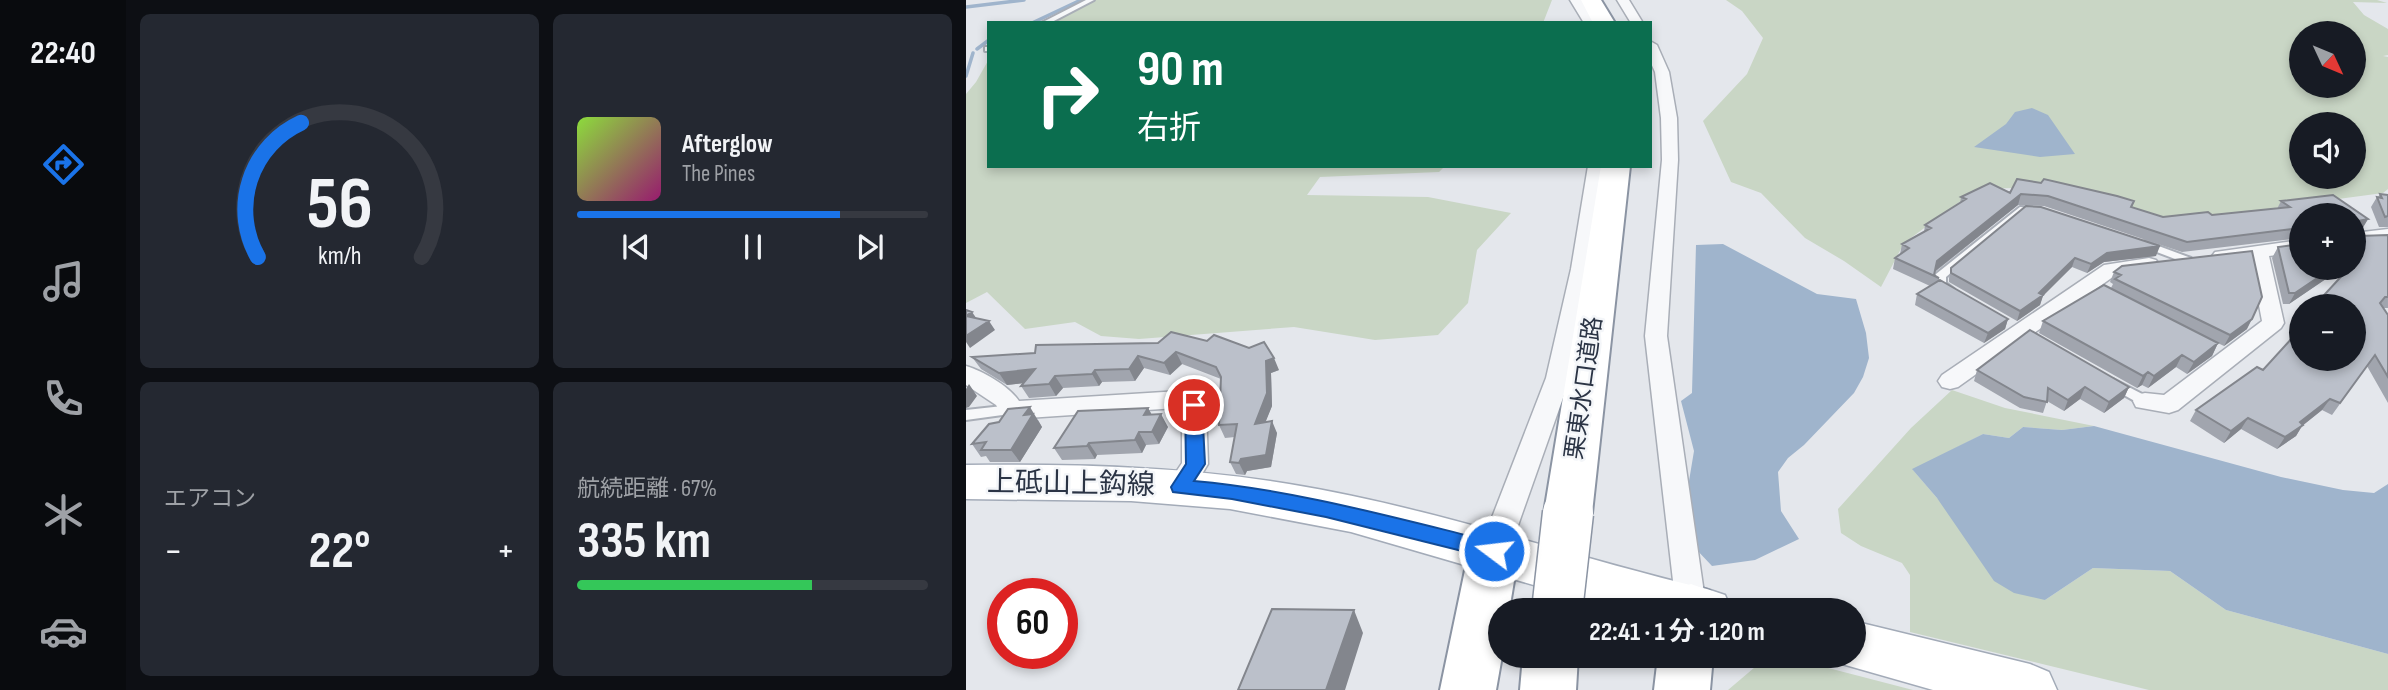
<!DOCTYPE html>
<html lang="ja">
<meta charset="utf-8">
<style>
:root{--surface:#171b24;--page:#242831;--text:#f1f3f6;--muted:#9ea1a6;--line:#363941;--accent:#1a73e8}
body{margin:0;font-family:"Sofia Sans Condensed","Noto Sans JP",sans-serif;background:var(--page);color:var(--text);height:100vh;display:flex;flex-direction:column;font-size:26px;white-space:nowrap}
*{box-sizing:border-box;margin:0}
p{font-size:23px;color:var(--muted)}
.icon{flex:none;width:38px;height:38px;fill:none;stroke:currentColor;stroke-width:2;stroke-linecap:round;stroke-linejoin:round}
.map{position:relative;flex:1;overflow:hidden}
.panel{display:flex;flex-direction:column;gap:14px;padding:14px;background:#0d0f14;width:840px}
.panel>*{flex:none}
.guide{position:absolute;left:21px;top:21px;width:665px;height:147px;border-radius:0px;box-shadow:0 4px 10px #0003;background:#0b6e4f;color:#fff;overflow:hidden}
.needle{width:46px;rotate:134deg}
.fabs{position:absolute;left:1323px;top:21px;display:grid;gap:14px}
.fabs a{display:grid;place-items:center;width:77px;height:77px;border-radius:50%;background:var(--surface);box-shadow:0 4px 10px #0003;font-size:35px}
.speed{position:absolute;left:21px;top:578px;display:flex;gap:14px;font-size:35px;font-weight:700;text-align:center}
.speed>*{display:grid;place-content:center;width:91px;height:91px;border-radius:50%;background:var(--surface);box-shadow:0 4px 10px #0003;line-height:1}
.speed .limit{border:10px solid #d22;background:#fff;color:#111}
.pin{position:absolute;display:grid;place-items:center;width:60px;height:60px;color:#fff;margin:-30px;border:4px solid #fff;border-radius:50%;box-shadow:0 2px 7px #0007}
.me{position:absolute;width:77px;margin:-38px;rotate:285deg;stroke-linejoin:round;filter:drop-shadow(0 0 5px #0008)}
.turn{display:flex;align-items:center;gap:24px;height:147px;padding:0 35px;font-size:32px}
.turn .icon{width:91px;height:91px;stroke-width:2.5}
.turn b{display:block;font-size:49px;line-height:60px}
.big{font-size:52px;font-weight:700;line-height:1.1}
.panel .widget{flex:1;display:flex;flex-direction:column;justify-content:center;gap:10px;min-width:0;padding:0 24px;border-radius:10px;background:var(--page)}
.panel .dial{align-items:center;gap:0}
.dial svg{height:182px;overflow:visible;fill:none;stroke:var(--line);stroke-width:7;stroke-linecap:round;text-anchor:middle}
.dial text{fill:var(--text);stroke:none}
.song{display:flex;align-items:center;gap:21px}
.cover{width:84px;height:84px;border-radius:10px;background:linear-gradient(135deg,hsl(90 70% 55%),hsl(320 70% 35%))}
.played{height:7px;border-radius:4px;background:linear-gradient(90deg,var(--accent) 75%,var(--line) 75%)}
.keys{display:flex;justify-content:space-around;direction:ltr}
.heat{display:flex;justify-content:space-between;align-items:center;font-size:38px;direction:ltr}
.charge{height:10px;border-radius:5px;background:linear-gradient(90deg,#34c759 67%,var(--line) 0)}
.panel .tiles{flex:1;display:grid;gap:14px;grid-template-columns:repeat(2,1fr)}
.trip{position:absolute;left:522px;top:598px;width:378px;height:70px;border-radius:35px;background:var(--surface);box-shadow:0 4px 10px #0003;font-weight:700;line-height:70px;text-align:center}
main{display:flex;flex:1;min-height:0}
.dock{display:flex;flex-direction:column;width:126px;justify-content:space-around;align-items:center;background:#090b0e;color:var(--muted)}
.dock .icon{width:49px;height:49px}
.dock .active{color:var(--accent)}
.dock b{font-size:32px;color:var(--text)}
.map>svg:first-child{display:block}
.green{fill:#c9d6c5;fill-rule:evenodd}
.water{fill:#9fb4cc}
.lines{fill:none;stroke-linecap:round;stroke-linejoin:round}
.stream{stroke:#9fb4cc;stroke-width:3.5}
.service-casing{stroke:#a9aeb7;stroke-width:4}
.minor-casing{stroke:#a9aeb7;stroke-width:3}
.primary-casing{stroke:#a3abb8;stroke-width:3}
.trunk-casing{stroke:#8b94a3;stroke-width:4}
.service{fill:#f7f8fa;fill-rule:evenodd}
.minor{fill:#f7f8fa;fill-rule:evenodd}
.primary{fill:#fff;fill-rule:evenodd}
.trunk{fill:#fff;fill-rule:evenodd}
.trunk-bridge-casing{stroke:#8b94a3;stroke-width:53;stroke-linecap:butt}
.trunk-bridge{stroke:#fff;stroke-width:50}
.wall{fill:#a1a5ae}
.shaded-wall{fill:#83868d}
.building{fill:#bbc0ca;stroke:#83868d;stroke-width:2}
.route{fill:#1a73e8;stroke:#114b97;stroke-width:2}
.labels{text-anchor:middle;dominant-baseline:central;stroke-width:5;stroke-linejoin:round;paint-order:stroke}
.street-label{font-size:24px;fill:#2b3445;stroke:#f4f6f9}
.near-street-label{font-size:28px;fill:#2b3445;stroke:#f4f6f9}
</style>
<main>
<nav class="dock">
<b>22:40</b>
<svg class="icon active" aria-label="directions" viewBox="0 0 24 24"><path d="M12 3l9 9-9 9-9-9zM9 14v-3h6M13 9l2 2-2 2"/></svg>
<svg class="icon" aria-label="music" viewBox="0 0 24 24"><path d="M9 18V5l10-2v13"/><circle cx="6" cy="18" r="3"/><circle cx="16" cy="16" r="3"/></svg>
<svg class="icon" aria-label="phone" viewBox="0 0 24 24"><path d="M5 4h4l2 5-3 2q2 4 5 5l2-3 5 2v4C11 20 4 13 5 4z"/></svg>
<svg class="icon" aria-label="climate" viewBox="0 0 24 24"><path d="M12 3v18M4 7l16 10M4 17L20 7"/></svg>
<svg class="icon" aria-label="car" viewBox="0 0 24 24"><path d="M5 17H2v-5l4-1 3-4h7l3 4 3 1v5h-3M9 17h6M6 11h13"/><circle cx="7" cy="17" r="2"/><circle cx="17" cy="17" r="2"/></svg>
</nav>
<section class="panel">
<div class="tiles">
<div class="widget dial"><svg viewBox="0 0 100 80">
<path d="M14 69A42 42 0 1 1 86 69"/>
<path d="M14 69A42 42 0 0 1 33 10" stroke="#1a73e8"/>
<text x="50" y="56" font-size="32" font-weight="700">56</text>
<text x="50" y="72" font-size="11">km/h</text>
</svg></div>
<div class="widget">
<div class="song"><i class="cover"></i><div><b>Afterglow</b><p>The Pines</p></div></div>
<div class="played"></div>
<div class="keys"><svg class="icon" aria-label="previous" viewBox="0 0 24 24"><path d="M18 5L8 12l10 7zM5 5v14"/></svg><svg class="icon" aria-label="pause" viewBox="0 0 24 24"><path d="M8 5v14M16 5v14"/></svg><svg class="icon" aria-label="next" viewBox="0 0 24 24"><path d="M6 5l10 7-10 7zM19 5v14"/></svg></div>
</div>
<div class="widget"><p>エアコン</p>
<div class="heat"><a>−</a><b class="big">22°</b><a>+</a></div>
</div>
<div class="widget"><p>航続距離 · 67%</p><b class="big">335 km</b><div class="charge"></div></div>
</div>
</section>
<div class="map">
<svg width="1422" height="690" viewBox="0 0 1422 690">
<rect width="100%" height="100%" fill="#e4e7ec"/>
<!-- green -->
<path class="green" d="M 130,0 L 586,0 L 577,23 L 81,23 Z
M 760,0 L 1411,0 L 1421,3 L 1387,2 L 1398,15 L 1422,29 L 1422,55 L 1417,56 L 1422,57 L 1422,189 L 1417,193 L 1312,207 L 1272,221 L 1201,222 L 1090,187 L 1011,189 L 938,243 L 915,287 L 878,261 L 839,238 L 795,193 L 765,182 L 737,121 L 781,74 L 797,38 L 776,11 ZM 1335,33 L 1388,33 L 1388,86 L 1335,86 ZM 1335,124 L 1388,124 L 1388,177 L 1335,177 Z
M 23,59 L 23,166 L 479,166 L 473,172 L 354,177 L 341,195 L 462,197 L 545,213 L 511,250 L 502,303 L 472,335 L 409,340 L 328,327 L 173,339 L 135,336 L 109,322 L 59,329 L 21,292 L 0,303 L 0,94 L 10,82 Z
M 986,390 L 1039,408 L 1128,426 L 1096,430 L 1057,427 L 1043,438 L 1017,434 L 947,470 L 971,498 L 1079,600 L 1127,568 L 1204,571 L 1260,610 L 1422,654 L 1422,690 L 1183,690 L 944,632 L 944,575 L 936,563 L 895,546 L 875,533 L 872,509 L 945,428 Z
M 802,656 L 816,656 L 947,690 L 762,690 Z"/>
<!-- water -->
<path class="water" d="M 1066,108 L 1082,115 L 1109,154 L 1074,157 L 1008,147 L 1040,124 L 1049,112 Z
M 757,244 L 851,294 L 890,299 L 900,333 L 903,358 L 897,377 L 888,393 L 838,445 L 822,458 L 812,472 L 815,511 L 833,539 L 789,560 L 746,566 L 729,548 L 721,493 L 728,451 L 715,401 L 726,393 L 730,245 Z
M 1128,426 L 1315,477 L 1377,490 L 1408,493 L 1422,484 L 1422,654 L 1260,610 L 1204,571 L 1127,568 L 1079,600 L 1048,593 L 1028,581 L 971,498 L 946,469 L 1017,434 L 1043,438 L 1057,427 L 1096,430 Z"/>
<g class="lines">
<!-- stream -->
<path class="stream" d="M 0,7 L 58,0
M 66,23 L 115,0
M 11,49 L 23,40
M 0,76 L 7,53"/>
<defs>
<path id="service" d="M 120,0 L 128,0 L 84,23 L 75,23 Z
M 19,47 L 23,47 L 23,51 L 19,51 Z
M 1054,207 L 1071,208 L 1076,211 L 1071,214 L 1056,213 L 980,277 L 980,283 L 988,289 L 986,291 C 980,293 972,290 968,285 L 970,274 Z
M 1179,241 L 1225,258 L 1226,260 L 1225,262 L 1217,262 L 1175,246 L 1174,244 Z
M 1147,379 L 1184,398 L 1186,401 L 1184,404 L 1174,404 L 1142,386 L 1141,383 Z
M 46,405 L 51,407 L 53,410 L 51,413 L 0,420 L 0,410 Z"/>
<path id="minor" d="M 604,0 L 616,0 L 630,23 L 618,23 Z
M 651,0 L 663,0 L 677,23 L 665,23 Z
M 684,41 L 691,45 L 703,72 L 711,118 L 712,160 L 701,336 L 740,607 L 739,611 L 711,611 L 710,607 L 679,336 L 696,160 L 695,118 L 689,72 L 684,61 Z
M 622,166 L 640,166 L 625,269 L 604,378 L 543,551 L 538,560 L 528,563 L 518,560 L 513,551 L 580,378 L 605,269 Z
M 1422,229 L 1422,241 L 1388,245 L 1388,233 Z
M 1335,240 L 1335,252 L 1303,256 L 1318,323 L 1315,328 L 1212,410 L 1203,413 L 1170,407 L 1167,401 L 1170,395 L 1179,393 L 1198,395 L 1296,321 L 1284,258 L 1256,262 L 1249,260 L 1246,256 L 1249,252 Z
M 1183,258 L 1190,260 L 1193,264 L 1190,268 L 1151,274 L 992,387 L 984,389 L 976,387 L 972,381 L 976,375 L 1138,265 Z
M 0,366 C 17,371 43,386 53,401 L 214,391 C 224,393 235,396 240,405 L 242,464 L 224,494 L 214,497 L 204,494 L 200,487 L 216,463 L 216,409 L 211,408 L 46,419 L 37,416 L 30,405 L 0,385 Z"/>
<path id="primary" d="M 0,465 C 108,464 216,466 323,484 C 465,507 602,556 741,589 L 759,595 L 766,611 L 657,611 L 385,532 L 264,509 L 165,501 L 0,499 Z
M 887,621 L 1064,664 L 1083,672 L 1091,690 L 967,690 L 869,662 L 866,656 L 887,656 Z"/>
<path id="trunk" d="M 615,0 L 635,0 L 649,23 L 627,23 Z
M 635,166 L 664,166 L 626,513 L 619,526 L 602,532 L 585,526 L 578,513 Z
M 528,531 L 545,537 L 553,551 L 543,611 L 534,611 L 536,656 L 530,690 L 474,690 L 503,551 L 511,537 Z
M 725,584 L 744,591 L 750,611 L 698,611 L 706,591 Z
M 557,656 L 612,656 L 610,690 L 554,690 Z
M 692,656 L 747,656 L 744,690 L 688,690 Z"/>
</defs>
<!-- service casing -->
<use href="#service" class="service-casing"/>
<!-- minor casing -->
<use href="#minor" class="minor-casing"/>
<!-- primary casing -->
<use href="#primary" class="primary-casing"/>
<!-- trunk casing -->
<use href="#trunk" class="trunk-casing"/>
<!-- service -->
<use href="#service" class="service"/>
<!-- minor -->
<use href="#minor" class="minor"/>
<!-- primary -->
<use href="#primary" class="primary"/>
<!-- trunk -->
<use href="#trunk" class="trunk"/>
<defs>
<path id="trunk-bridge" d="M 591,611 L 602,513"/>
</defs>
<!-- trunk-bridge casing -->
<use href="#trunk-bridge" class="trunk-bridge-casing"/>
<!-- trunk-bridge -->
<use href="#trunk-bridge" class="trunk-bridge"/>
</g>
<!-- wall -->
<path class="wall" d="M 1051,179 L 1075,183 L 1078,179 L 1151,196 L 1168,201 L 1166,207 L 1197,217 L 1242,212 L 1246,215 L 1311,209 L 1315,201 L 1367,195 L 1402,219 L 1396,229 L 1393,230 L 1393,236 L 1422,235 L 1422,308 L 1417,308 L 1422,315 L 1422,403 L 1401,366 L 1366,415 L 1356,410 L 1336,426 L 1330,436 L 1311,449 L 1275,429 L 1258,443 L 1224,421 L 1230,410 L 1291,367 L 1297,370 L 1327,337 L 1331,339 L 1330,331 L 1335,322 L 1335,359 L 1388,359 L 1388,306 L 1348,306 L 1383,268 L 1388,268 L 1388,215 L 1335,215 L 1335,238 L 1216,252 L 1078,206 L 1052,205 L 969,272 L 968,275 L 973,278 L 973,281 L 974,280 L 1042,319 L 1039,329 L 1018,343 L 949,305 L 951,294 L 964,286 L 927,269 L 929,258 L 934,254 L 936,244 L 958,232 L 959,225 L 994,204 L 995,197 L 1024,183 L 1044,193 Z
M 1414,194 L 1422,195 L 1422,227 L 1413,227 L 1405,207 L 1411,197 L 1412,197 Z
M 1060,206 L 1190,256 L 1138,262 L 1121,273 L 1106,267 L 1077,295 L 1074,305 L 1051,321 L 983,282 L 983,278 L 985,268 Z
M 1312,247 L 1335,268 L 1376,268 L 1323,304 L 1317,304 L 1306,258 Z
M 1148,272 L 1281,329 L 1258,346 L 1237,336 L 1252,343 L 1246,356 L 1221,374 L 1210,367 L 1182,388 L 1176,385 L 1171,388 L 1073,333 L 1077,321 L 1145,288 L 1147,284 L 1144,282 Z
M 192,343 L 313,370 L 305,373 L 306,406 L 299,422 L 311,433 L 305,467 L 281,471 L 279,475 L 270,474 L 264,462 L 269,437 L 259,438 L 253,425 L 255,379 L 216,364 L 204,375 L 178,368 L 169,381 L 136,382 L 133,386 L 97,388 L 90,396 L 63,398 L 55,386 L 57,383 L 41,385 L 15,369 L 6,357 L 69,353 Z
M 1011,370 L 1163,387 L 1158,398 L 1138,413 L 1114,399 L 1098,411 L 1081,401 L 1077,413 L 1054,408 L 1008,381 Z
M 182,408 L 186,415 L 202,427 L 193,444 L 180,445 L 176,453 L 131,455 L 129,459 L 96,460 L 88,448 Z
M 72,420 L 76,427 L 54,462 L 24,462 L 20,456 L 15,457 L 6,444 Z"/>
<!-- shaded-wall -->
<path class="shaded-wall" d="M 1055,194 L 1052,205 L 968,272 L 971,261 Z
M 1402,219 L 1396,229 L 1388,231 L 1392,221 Z
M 1194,246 L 1190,256 L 1138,262 L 1121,273 L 1125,264 L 1141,253 Z
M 1109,258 L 1106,267 L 1077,296 L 1074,305 L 1051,321 L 1054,311 Z
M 1366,268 L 1376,268 L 1323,304 L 1329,293 Z
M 6,312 L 13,322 L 0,316 Z
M 1042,319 L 1039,329 L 1018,343 L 1022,333 Z
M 1286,319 L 1281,329 L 1258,346 L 1264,335 Z
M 23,321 L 29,330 L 4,348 L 0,342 L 0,336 Z
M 1252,343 L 1246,356 L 1221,374 L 1228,362 Z
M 210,352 L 216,364 L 204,375 L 198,363 Z
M 1216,355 L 1210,367 L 1182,388 L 1188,376 Z
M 172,356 L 178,368 L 169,381 L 163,369 Z
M 308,358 L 313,370 L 305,373 L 306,406 L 294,436 L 289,424 L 300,361 Z
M 69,369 L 76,381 L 41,385 L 33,373 Z
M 129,370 L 136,382 L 133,386 L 126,374 Z
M 1182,372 L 1176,385 L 1171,388 L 1177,376 Z
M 89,376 L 97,388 L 90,396 L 83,384 Z
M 3,384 L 11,396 L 3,407 L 0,408 L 0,389 Z
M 1119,387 L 1114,399 L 1098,411 L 1102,400 Z
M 1163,387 L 1158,398 L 1138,413 L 1143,402 Z
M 1364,399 L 1356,410 L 1336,426 L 1330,436 L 1311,449 L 1319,437 L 1334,422 Z
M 64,407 L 76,427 L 54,462 L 45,450 L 58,415 Z
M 182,408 L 189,421 L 178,415 Z
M 195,414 L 202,427 L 193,444 L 186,432 Z
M 1282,418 L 1275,429 L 1258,443 L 1265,431 Z
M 306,421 L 311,433 L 305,467 L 281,471 L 279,475 L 273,463 L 275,459 Z
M 173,432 L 180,445 L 176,453 L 169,440 Z
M 123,443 L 131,455 L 129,459 L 121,446 Z
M 388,610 L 397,633 L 379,690 L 360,690 Z"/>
<!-- building -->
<path class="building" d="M 1051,179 L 1075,183 L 1078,179 L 1151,196 L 1168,201 L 1165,207 L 1197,217 L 1242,212 L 1246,215 L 1324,207 L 1315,201 L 1367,195 L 1402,219 L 1392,221 L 1393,236 L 1422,235 L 1422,297 L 1419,297 L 1414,303 L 1422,315 L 1422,377 L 1409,355 L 1374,403 L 1364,399 L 1334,422 L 1337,425 L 1319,437 L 1282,418 L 1265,431 L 1230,410 L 1291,367 L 1297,370 L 1327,337 L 1335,341 L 1335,359 L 1388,359 L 1388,306 L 1348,306 L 1383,268 L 1388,268 L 1388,262 L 1396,253 L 1393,250 L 1388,254 L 1388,215 L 1335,215 L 1335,228 L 1221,242 L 1082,196 L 1055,194 L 971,261 L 968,275 L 973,278 L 929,258 L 943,248 L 936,244 L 965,228 L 959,225 L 1000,199 L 995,197 L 1024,183 L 1044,193 Z
M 1414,194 L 1422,195 L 1422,216 L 1419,217 L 1411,197 L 1416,198 Z
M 1060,206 L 1075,207 L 1194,246 L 1141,253 L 1125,264 L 1109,258 L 1073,293 L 1077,295 L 1054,311 L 985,273 L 985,268 Z
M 1335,244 L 1335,268 L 1366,268 L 1329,293 L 1323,293 L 1312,247 Z
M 1286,251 L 1296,297 L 1286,319 L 1264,335 L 1149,279 L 1155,275 L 1148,272 L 1156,266 Z
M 974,280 L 1042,319 L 1022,333 L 951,294 Z
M 1138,285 L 1252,343 L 1228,362 L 1216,355 L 1188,376 L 1182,372 L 1177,376 L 1077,321 Z
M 0,310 L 6,312 L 0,316 L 23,321 L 0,336 Z
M 1064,330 L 1163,387 L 1143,402 L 1119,387 L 1102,400 L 1082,388 L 1081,402 L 1058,397 L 1011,370 Z
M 205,332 L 241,341 L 248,335 L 283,348 L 298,342 L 308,358 L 300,361 L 301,393 L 289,424 L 306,421 L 300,455 L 275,459 L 273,463 L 264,462 L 271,424 L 253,425 L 255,377 L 250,367 L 210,352 L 198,363 L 172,356 L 163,369 L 129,370 L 126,374 L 89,376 L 83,384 L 55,386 L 69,369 L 33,373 L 6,357 L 69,353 L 70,345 L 192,343 Z
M 64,407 L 58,415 L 67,414 L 45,450 L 15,450 L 20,442 L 6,444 L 23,424 L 33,422 L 42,409 Z
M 182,408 L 178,415 L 195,414 L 186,432 L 173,432 L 169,440 L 123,443 L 121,446 L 88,448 L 112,411 Z
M 306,609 L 388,610 L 360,690 L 272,690 Z"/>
<!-- route -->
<path class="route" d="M 228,399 L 236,405 L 239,464 L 228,481 C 330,490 429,518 528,542 L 535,545 L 538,551 L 535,557 L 528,559 L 360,517 L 266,499 L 207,492 L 205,487 L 220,464 L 219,405 Z"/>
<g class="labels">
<!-- street labels -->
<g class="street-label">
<text transform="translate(618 388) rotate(-82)">栗東水口道路</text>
</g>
<!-- near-street labels -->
<g class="near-street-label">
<text transform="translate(105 484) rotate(1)">上砥山上鈎線</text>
</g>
</g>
</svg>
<div class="fabs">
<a><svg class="needle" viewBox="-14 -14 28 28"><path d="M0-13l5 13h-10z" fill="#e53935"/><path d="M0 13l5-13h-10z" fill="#9ea1a6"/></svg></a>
<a><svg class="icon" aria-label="sound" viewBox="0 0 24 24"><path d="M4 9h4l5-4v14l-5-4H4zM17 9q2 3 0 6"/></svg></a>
<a>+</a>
<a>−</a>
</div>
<div class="speed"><div class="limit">60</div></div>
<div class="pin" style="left:228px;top:405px;background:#d93025"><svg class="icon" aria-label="arrive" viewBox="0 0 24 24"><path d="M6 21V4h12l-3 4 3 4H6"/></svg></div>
<svg class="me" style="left:528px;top:551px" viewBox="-20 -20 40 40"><circle r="17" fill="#1a73e8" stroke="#fff" stroke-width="3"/><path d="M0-11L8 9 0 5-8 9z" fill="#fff"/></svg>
<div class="trip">22:41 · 1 分 · 120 m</div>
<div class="guide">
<div class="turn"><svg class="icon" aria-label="right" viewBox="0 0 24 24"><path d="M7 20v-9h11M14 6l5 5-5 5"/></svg><div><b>90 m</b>右折</div></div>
</div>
</div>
</main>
